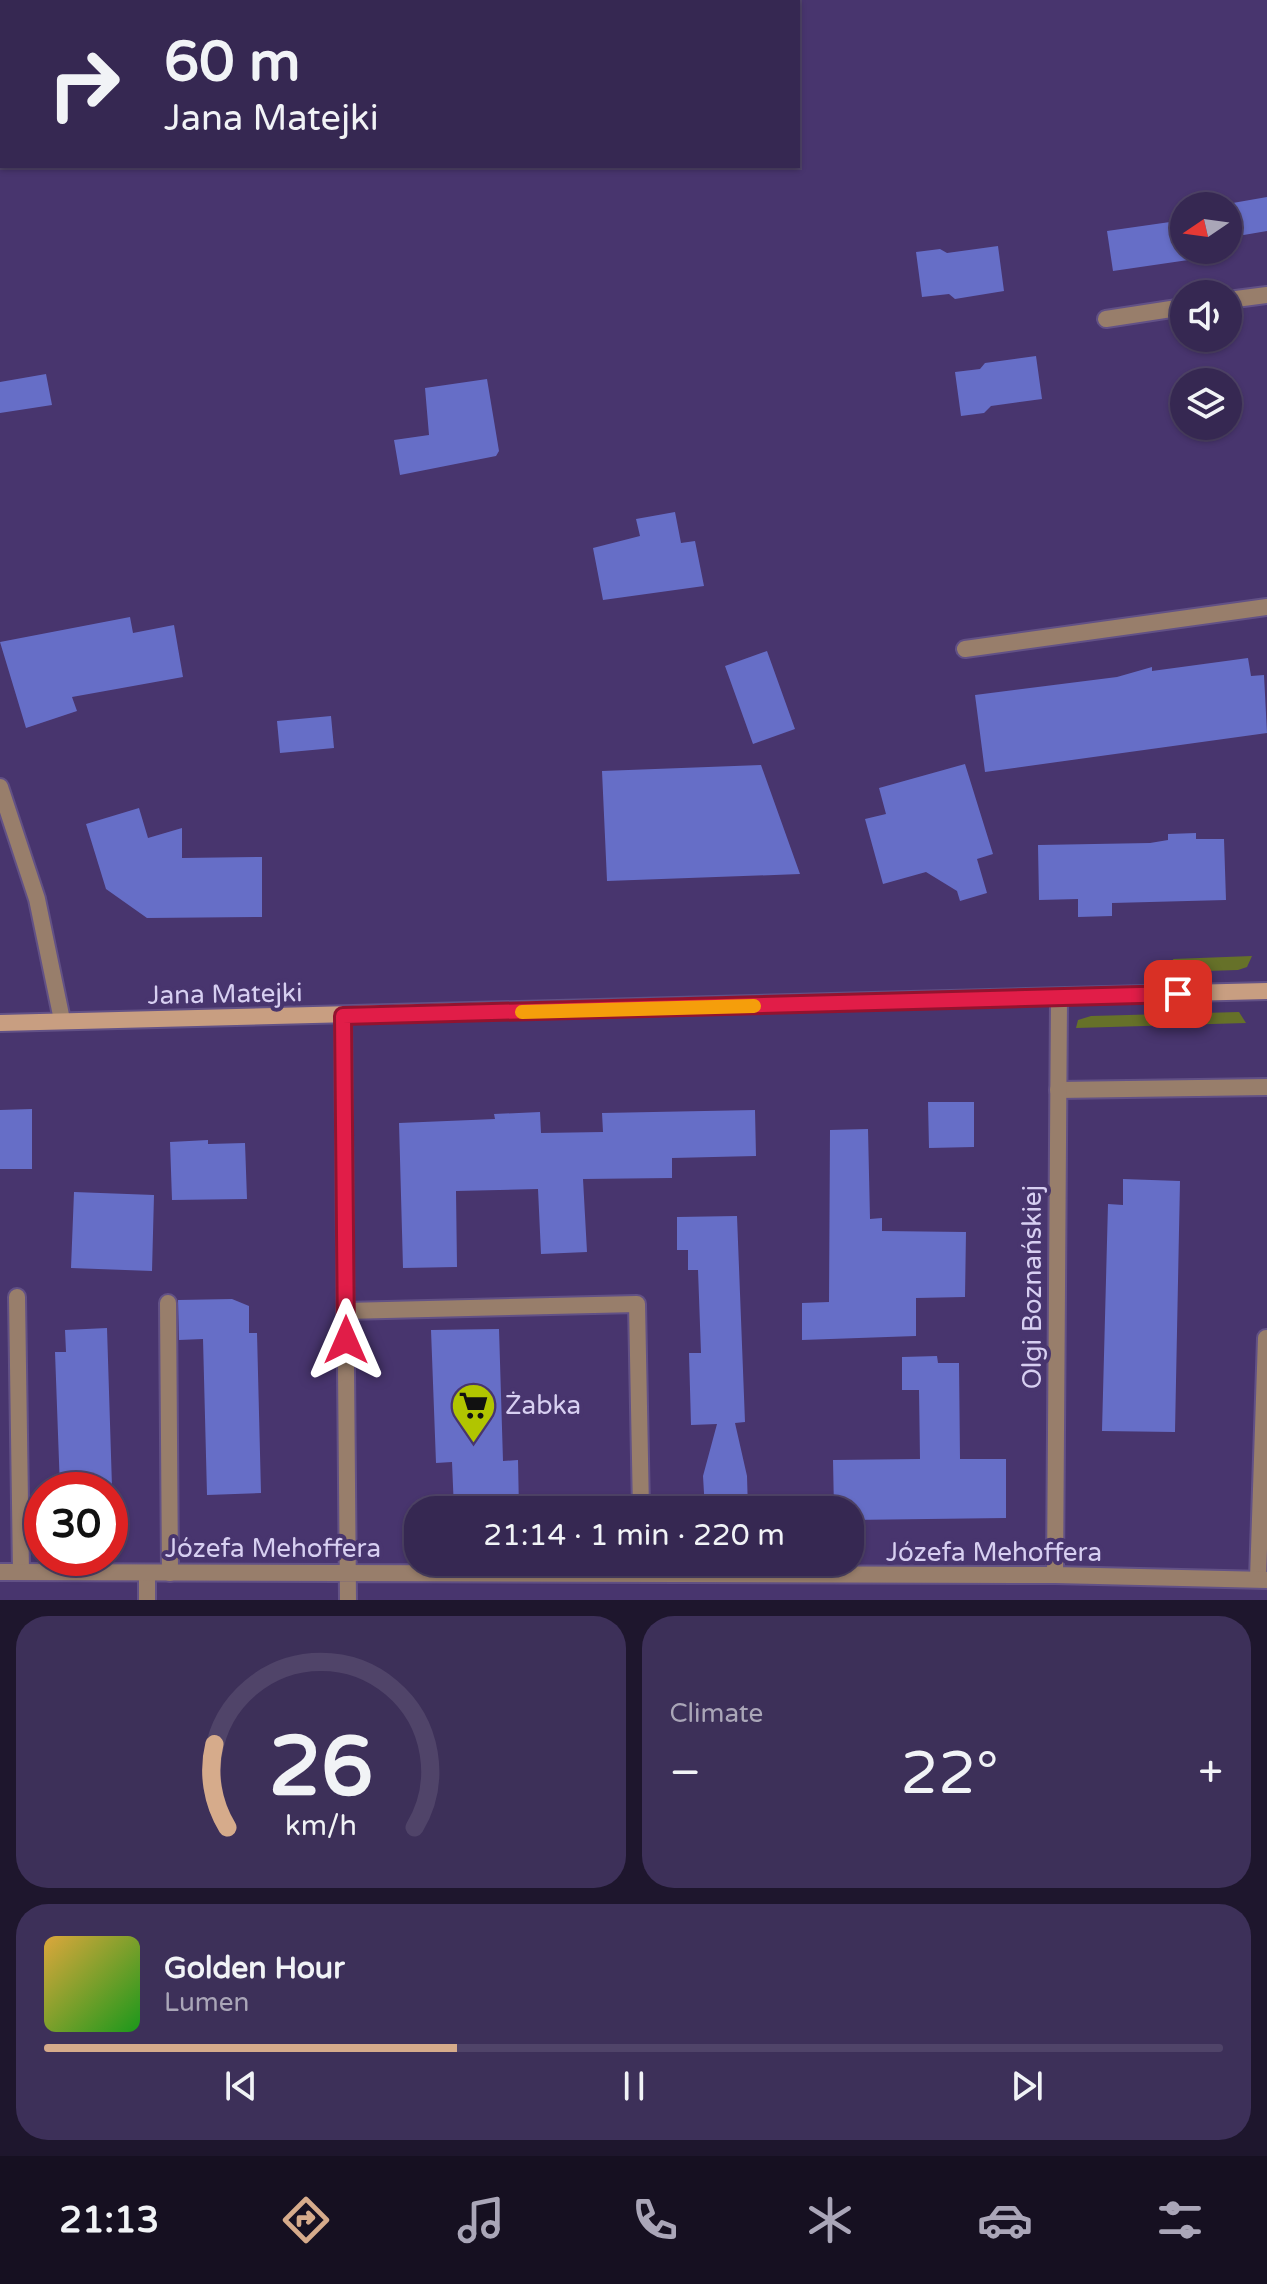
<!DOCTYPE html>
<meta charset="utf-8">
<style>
:root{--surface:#362852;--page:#3d3059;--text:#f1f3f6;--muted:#aaa6b8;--line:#504469;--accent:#d6ab8b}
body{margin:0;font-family:"Varela Round",sans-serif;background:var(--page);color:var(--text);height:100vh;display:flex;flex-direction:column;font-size:30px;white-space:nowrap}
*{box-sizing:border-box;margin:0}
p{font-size:26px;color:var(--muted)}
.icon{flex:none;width:44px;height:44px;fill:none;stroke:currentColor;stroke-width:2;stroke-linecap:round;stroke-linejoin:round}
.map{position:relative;height:1600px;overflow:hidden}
.panel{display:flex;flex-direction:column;gap:16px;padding:16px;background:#1e162d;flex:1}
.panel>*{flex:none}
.guide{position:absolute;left:0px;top:0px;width:800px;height:168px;box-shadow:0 2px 6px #0004,0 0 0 2px var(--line);background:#362852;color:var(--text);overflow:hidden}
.needle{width:52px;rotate:257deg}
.buttons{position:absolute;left:1170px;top:192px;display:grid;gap:16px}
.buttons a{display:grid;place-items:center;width:72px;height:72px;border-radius:50%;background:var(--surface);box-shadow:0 2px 6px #0004,0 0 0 2px var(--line);font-size:40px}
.speed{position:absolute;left:24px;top:1472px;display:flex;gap:16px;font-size:40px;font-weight:700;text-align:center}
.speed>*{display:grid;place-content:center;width:104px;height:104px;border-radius:50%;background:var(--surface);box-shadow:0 2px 6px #0004,0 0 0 2px var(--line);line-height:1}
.speed .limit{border:12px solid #d22;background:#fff;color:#111}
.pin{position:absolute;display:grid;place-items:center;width:68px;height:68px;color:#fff;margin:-34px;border-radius:16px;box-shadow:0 4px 12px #0006}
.me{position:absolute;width:88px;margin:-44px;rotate:0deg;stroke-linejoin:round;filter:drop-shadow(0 0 6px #0008)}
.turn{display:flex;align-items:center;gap:28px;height:168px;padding:0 32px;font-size:36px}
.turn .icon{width:104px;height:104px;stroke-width:2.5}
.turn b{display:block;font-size:56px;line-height:68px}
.big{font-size:60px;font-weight:600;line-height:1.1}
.panel .widget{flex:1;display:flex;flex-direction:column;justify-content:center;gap:12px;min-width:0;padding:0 28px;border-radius:32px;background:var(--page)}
.panel .dial{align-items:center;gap:0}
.dial svg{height:208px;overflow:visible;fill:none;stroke:var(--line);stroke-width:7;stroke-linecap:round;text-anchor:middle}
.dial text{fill:var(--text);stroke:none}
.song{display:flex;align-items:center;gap:24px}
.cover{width:96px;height:96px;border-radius:12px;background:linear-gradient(135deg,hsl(40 70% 55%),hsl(120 70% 35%))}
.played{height:8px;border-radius:4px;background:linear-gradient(90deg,var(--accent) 35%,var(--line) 35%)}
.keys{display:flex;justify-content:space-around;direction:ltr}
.heat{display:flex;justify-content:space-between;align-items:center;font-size:44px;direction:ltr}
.panel .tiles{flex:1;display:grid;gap:16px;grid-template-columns:1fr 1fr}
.widget:last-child{grid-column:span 2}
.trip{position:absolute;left:404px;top:1496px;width:460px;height:80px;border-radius:32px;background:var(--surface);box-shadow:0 2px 6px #0004,0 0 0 2px var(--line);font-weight:600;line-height:80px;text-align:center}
.dock{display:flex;height:128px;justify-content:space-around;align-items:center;background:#161021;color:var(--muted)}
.dock .icon{width:56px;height:56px}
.dock .selected{color:var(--accent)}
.dock b{font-size:36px;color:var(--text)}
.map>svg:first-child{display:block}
.green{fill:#667129}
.building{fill:#666ec7}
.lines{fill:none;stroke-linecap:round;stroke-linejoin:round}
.lane-casing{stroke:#625186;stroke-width:20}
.street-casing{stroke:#625186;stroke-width:20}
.secondary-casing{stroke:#625186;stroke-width:20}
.lane{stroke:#987e6b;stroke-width:16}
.street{stroke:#987e6b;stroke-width:16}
.secondary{stroke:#c89e81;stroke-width:16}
.route-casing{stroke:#92132f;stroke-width:20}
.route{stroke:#e11d48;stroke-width:14}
.slow{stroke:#f59e0b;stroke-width:14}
.labels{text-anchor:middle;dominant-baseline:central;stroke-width:8;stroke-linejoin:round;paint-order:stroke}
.street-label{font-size:26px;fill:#d7cff1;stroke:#48356e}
.poi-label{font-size:26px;fill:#d7cff1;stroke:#48356e;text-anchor:start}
</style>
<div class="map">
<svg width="1267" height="1600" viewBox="0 0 1267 1600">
<rect width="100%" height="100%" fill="#48356e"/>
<!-- green -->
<path class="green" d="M 1252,956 L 1247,967 L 1238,970 L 1175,972 L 1173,959 Z
M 1239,1012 L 1246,1023 L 1076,1028 L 1078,1020 L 1091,1016 Z"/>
<!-- building -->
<path class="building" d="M 1267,197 L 1267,231 L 1232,237 L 1227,204 Z
M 1184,220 L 1184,250 L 1201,250 L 1202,258 L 1113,271 L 1107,231 Z
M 998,246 L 1004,291 L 955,299 L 949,294 L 922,297 L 916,252 L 940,249 L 947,253 Z
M 1036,356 L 1042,399 L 991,406 L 984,413 L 961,416 L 955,372 L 980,369 L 985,363 Z
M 46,374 L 52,405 L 0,413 L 0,382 Z
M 487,379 L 499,451 L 496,456 L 400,475 L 394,440 L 429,435 L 425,388 Z
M 675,512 L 681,543 L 695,541 L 704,586 L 603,600 L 593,548 L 640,536 L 636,519 Z
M 130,617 L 133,633 L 174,625 L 183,677 L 72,697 L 77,711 L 26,728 L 0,642 Z
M 767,651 L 795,729 L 753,744 L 725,666 Z
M 1248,658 L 1251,676 L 1264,675 L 1267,733 L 985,772 L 975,695 L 1117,677 L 1152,667 L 1152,671 Z
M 331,716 L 334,748 L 280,753 L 277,721 Z
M 965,764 L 993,854 L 977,859 L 987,893 L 960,901 L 957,891 L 926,872 L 883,884 L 865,819 L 886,814 L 879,788 Z
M 761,765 L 800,874 L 607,881 L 602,771 Z
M 139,808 L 148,838 L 182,828 L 182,858 L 262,857 L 262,917 L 147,918 L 106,889 L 86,824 Z
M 1196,833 L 1196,839 L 1224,839 L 1226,900 L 1112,903 L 1112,916 L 1078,917 L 1078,899 L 1039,900 L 1038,845 L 1150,843 L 1168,840 L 1168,834 Z
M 928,1102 L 974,1102 L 974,1147 L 929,1148 Z
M 32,1109 L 32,1169 L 0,1169 L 0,1110 Z
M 755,1110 L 756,1156 L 672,1158 L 672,1178 L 583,1179 L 587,1252 L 541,1254 L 538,1189 L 456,1191 L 457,1267 L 403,1268 L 399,1123 L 495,1119 L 494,1114 L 540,1112 L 541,1133 L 603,1132 L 602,1113 Z
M 868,1129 L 870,1219 L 882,1218 L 882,1231 L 966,1232 L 965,1297 L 916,1298 L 916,1336 L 802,1340 L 802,1303 L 829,1302 L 830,1130 Z
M 208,1140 L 208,1144 L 245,1143 L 247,1199 L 172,1200 L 170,1142 Z
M 1123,1179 L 1180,1181 L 1175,1432 L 1102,1431 L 1108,1204 L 1123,1205 Z
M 74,1192 L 154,1195 L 152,1271 L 71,1268 Z
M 737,1216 L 745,1422 L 735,1423 L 747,1476 L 748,1510 L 705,1510 L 703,1476 L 717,1424 L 691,1425 L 689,1353 L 701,1353 L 698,1270 L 688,1270 L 688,1250 L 677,1250 L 677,1217 Z
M 232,1299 L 249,1306 L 249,1333 L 257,1333 L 261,1493 L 207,1495 L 203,1339 L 179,1340 L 178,1300 Z
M 107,1328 L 112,1487 L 60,1489 L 55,1352 L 66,1352 L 65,1330 Z
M 499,1329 L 503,1461 L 518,1460 L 519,1510 L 454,1510 L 452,1462 L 436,1463 L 431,1330 Z
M 937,1356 L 938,1363 L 959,1363 L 960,1459 L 1006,1459 L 1006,1518 L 850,1520 L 850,1510 L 834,1510 L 833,1460 L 920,1459 L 919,1390 L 902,1390 L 902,1357 Z"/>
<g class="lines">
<defs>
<path id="lane" d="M 965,649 L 1267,607
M 1058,1090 L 1267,1087
M 17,1297 L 21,1572
M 168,1303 L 170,1573
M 345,1311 L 637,1304 L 641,1510
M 147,1573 L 147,1600
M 1258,1579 L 1266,1338"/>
<path id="street" d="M 1228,300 L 1267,295
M 1106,319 L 1184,307
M 0,787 L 37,899 L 62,1020
M 343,1016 L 348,1600
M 0,1572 L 1055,1575 L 1267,1580
M 1055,1575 L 1059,999"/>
<path id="secondary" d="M 0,1023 L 1267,991"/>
</defs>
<!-- lane casing -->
<use href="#lane" class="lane-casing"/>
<!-- street casing -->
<use href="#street" class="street-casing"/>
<!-- secondary casing -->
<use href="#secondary" class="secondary-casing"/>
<!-- lane -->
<use href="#lane" class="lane"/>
<!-- street -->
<use href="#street" class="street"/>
<!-- secondary -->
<use href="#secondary" class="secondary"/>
</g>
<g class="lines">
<defs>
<path id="route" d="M 346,1340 L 343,1016 L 1178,994"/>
</defs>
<!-- route casing -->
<use href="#route" class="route-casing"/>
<!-- route -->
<use href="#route" class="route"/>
<!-- slow -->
<path class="slow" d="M 522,1012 L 754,1006"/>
</g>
<!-- icons -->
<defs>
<symbol id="supermarket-pin" viewBox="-11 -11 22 30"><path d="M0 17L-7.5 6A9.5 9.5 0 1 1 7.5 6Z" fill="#b1c500" stroke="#48356e"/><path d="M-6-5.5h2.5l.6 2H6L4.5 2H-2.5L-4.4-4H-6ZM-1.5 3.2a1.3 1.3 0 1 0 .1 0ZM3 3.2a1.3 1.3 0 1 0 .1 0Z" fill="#111"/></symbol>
</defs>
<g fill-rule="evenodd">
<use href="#supermarket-pin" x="448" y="1380" width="51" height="69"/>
</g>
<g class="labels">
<!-- street labels -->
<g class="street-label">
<text transform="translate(225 994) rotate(-1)">Jana Matejki</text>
<text transform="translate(1032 1287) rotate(-90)">Olgi Boznańskiej</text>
<text x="273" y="1548">Józefa Mehoffera</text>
<text x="994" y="1552">Józefa Mehoffera</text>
</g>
<!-- poi labels -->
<g class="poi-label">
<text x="505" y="1405">Żabka</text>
</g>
</g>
</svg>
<div class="buttons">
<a><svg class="needle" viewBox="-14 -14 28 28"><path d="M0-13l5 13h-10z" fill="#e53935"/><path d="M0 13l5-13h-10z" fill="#aaa6b8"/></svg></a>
<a><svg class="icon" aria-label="sound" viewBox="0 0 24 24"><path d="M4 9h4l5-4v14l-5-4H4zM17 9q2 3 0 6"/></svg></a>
<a><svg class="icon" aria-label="layers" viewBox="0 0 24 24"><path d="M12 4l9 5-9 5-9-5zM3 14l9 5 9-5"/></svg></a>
</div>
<div class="speed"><div class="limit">30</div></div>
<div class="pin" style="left:1178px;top:994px;background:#d93025"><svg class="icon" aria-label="arrive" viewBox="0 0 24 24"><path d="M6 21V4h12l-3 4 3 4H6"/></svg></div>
<svg class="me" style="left:346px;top:1340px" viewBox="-20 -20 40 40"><path d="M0-17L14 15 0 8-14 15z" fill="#e11d48" stroke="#fff" stroke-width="4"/></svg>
<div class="trip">21:14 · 1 min · 220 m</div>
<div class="guide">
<div class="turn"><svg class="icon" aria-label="right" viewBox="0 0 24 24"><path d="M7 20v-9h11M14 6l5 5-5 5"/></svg><div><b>60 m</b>Jana Matejki</div></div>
</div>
</div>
<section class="panel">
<div class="tiles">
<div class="widget dial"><svg viewBox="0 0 100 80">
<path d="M14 69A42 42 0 1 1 86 69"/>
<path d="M14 69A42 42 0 0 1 9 37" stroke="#d6ab8b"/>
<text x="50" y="56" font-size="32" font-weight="700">26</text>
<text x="50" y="72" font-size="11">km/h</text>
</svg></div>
<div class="widget"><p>Climate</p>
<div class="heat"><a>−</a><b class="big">22°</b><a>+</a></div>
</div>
<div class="widget">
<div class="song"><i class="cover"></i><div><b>Golden Hour</b><p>Lumen</p></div></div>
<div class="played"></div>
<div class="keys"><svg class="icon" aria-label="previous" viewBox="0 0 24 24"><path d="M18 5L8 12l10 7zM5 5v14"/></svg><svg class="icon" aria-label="pause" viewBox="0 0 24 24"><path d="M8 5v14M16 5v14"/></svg><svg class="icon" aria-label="next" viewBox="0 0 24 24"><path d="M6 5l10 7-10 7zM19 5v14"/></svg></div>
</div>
</div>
</section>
<nav class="dock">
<b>21:13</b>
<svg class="icon selected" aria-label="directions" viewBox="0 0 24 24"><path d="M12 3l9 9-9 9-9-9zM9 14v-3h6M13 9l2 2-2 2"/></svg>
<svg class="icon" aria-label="music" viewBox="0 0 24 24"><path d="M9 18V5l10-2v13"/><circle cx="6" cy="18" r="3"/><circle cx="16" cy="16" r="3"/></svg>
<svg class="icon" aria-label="phone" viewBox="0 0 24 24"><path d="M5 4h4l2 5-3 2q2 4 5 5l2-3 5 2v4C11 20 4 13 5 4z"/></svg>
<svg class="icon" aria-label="climate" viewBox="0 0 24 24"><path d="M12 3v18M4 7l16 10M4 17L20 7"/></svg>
<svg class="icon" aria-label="car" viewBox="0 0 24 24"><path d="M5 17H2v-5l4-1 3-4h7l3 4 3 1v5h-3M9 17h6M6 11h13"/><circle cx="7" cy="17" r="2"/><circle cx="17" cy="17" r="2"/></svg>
<svg class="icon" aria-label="filters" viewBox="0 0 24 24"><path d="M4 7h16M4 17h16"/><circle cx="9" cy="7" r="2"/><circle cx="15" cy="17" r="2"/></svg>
</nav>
